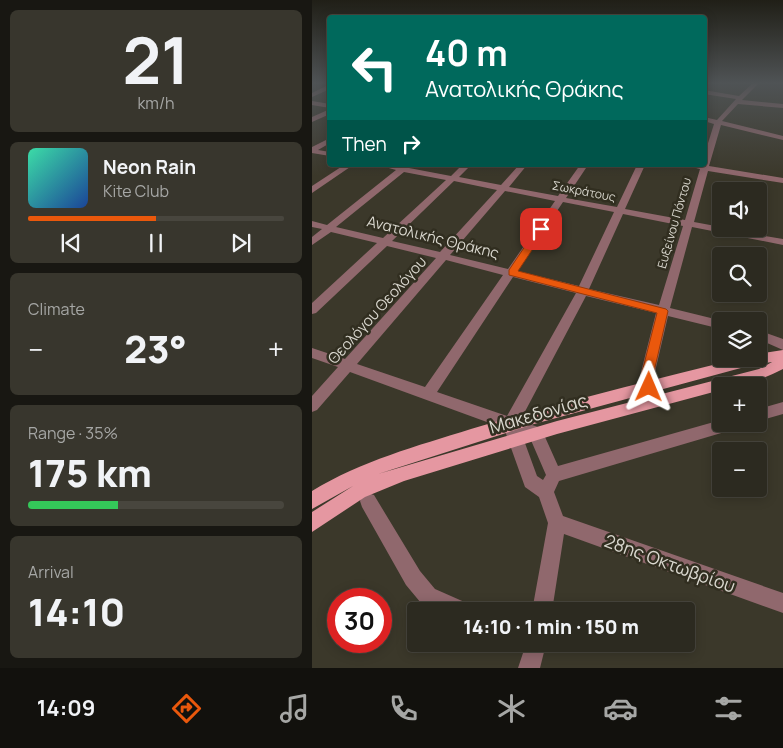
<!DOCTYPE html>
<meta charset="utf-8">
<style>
:root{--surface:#2c2a20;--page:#38362d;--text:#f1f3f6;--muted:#a6a7a5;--line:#48463e;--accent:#ea580c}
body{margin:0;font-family:Manrope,sans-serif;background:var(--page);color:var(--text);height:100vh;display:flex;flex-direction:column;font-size:19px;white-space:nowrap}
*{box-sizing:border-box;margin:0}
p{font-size:16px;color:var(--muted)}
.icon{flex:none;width:28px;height:28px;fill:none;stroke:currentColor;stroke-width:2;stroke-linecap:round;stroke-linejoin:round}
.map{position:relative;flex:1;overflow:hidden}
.panel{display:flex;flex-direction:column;gap:10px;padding:10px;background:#181712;width:312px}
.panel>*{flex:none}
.hud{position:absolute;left:15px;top:15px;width:380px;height:152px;border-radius:5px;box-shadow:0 2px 12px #0003,0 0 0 1px var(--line);background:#00695c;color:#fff;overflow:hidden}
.controls{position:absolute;left:400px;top:182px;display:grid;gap:10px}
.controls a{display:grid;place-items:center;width:55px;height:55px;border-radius:5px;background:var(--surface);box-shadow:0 2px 12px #0003,0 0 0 1px var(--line);font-size:25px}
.speed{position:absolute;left:15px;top:588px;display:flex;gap:10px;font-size:25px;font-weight:700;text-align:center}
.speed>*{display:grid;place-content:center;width:65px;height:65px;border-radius:50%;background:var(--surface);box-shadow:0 2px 12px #0003,0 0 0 1px var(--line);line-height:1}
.speed .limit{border:8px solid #d22;background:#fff;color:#111}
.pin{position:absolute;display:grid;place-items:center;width:42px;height:42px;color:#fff;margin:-21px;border-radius:10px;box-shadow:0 2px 8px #0006}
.me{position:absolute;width:55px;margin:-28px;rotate:1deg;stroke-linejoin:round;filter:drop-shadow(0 0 4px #0008)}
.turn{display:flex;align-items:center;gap:18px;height:105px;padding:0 15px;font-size:22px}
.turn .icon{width:65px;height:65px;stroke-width:2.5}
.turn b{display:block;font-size:35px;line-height:42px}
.then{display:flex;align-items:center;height:48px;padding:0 15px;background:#0003;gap:10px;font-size:19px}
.big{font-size:38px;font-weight:800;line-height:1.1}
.panel .card{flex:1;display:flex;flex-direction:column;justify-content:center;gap:8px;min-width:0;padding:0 18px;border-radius:8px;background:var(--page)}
.panel .dial{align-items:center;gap:0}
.dial b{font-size:65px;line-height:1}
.song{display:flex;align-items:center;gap:15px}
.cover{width:60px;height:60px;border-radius:8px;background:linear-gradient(135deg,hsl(160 70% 55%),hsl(220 70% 35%))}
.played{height:5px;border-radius:2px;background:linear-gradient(90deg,var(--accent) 50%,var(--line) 50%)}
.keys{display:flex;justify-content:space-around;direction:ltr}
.heat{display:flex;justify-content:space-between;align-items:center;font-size:28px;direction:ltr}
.charge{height:8px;border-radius:4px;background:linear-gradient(90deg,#34c759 35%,var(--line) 0)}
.trip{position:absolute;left:95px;top:602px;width:288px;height:50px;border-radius:5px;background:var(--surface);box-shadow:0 2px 12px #0003,0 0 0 1px var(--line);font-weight:800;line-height:50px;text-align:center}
.tabs{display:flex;height:80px;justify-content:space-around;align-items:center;background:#12110d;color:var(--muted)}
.tabs .icon{width:35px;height:35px}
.tabs .active{color:var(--accent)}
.tabs b{font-size:22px;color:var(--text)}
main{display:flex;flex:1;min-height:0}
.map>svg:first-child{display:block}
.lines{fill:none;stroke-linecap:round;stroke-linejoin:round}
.minor{fill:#90686d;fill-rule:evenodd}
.major{fill:#e597a1;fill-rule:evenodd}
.route{fill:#ea580c;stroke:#983908}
.labels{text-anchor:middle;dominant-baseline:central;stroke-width:5;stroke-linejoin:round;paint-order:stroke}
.far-street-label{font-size:12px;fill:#d9d7ce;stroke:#312e20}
.street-label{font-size:15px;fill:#d9d7ce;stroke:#312e20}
.near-street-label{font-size:18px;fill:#d9d7ce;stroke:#312e20}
</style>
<main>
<section class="panel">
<div class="card dial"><b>21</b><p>km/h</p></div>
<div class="card">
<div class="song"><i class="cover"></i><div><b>Neon Rain</b><p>Kite Club</p></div></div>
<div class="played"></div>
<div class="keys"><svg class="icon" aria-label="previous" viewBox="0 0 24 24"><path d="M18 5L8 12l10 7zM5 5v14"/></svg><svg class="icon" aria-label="pause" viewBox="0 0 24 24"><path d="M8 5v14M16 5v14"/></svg><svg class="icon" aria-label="next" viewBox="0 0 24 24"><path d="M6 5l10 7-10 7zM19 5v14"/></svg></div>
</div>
<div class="card"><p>Climate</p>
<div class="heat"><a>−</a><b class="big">23°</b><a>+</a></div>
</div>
<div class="card"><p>Range · 35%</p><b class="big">175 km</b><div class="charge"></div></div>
<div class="card"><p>Arrival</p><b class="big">14:10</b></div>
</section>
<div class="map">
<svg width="471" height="668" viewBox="0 0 471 668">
<rect width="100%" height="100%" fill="#3b382a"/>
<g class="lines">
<!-- minor -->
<path class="minor" d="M 442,82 L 448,82 L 430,100 L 471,104 L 471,108 L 426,104 L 410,121 L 471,136 L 471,140 L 409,125 L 397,166 L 471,178 L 471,183 L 396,171 L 382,222 L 409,227 L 409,229 L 471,239 L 471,245 L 380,227 L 358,308 L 411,321 L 409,321 L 409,329 L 356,316 L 342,376 L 344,387 L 342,391 L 337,393 L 332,391 L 328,376 L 344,313 L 274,296 L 208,421 L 229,428 L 246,466 L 409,420 L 409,424 L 423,424 L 421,429 L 416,431 L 247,481 L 242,492 L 251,516 L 471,593 L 471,613 L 252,534 L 240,611 L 220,611 L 236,523 L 227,497 L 213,487 L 193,431 L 194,429 L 38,372 L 5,410 L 0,412 L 0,396 L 26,367 L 0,358 L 0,348 L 33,359 L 124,258 L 75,246 L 4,313 L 0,314 L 0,303 L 65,243 L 19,232 L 0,245 L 0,237 L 10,229 L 0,227 L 0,221 L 15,225 L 84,170 L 66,165 L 95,165 L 97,168 L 139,176 L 150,165 L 159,165 L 147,177 L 189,185 L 207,165 L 215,165 L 197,187 L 246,196 L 268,165 L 276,165 L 254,198 L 305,207 L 325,165 L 333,165 L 313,209 L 373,220 L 388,169 L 372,165 L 392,165 L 392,156 L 402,124 L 392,121 L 392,117 L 405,120 L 424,99 L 392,94 L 392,90 L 427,96 ZM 92,172 L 134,180 L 71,238 L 24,227 ZM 142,181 L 185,190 L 128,252 L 80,241 ZM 193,191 L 243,201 L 196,269 L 138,255 ZM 251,202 L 302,212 L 267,286 L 205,271 ZM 311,214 L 371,226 L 347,305 L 277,289 ZM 134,260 L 191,275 L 113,387 L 45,364 ZM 201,277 L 264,293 L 195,416 L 125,392 ZM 210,435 L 218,438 L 234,475 L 231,480 L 225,476 Z
M 18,84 L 18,89 L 0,97 L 0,93 Z
M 0,101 L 18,104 L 18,108 L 0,105 Z
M 18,109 L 18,114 L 0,122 L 0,117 Z
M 18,138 L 18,143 L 6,150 L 18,152 L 18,156 L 0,153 L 0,147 Z
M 32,165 L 41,165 L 0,193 L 0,186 Z
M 446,330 L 471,339 L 471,350 L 446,339 Z
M 471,402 L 471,414 L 446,421 L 446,409 Z
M 56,493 L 62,495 L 108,571 L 123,589 L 157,604 L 160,611 L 128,611 L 109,603 L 94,585 L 50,507 L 48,501 L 50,495 Z
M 214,644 L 234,644 L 228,668 L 206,668 Z"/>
<!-- major -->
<path class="major" d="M 471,350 L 471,369 C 452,379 431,386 409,386 L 409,390 L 245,434 L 92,481 L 53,497 L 0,532 L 0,512 L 41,486 L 0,509 L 0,491 C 49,461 105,446 159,429 C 247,403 336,381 425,359 L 446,359 L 446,354 ZM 460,362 L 447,369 L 245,421 L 66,474 L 222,424 L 440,365 Z"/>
</g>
<!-- sky -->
<linearGradient id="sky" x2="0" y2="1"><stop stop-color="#201f17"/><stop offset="0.47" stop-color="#4f5355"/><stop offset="1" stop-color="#4f5355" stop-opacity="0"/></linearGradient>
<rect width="471" height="176" fill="url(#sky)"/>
<!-- route -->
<path class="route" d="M 229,226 L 234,229 L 206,271 L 354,309 L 356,311 L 341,376 L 344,387 L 342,391 L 337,392 L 333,391 L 329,376 L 345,313 L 197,275 L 197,270 L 226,227 Z"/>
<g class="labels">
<!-- far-street labels -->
<g class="far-street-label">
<text transform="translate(272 191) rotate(11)">Σωκράτους</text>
<text transform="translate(362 223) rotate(-74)">Ευξείνου Πόντου</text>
</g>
<!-- street labels -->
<g class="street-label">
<text transform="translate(121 237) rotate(14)">Ανατολικής Θράκης</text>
<text transform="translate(65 310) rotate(-48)">Θεολόγου Θεολόγου</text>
</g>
<!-- near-street labels -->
<g class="near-street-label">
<text transform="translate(226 413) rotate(-16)">Μακεδονίας</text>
<text transform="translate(358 563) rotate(20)">28ης Οκτωβρίου</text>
</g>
</g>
</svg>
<div class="controls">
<a><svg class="icon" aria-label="sound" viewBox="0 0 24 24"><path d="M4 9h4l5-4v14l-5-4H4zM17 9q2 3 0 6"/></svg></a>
<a><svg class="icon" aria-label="search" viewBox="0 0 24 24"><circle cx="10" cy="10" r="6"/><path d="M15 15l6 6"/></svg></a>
<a><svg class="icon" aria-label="layers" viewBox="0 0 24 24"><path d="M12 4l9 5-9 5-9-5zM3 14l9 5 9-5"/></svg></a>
<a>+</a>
<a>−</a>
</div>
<div class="speed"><div class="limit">30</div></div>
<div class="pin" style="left:229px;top:229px;background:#d93025"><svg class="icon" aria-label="arrive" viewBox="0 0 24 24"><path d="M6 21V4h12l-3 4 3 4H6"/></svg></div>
<svg class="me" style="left:337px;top:387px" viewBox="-20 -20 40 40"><path d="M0-17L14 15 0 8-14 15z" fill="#ea580c" stroke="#fff" stroke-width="4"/></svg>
<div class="trip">14:10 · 1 min · 150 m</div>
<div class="hud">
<div class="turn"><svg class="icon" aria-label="left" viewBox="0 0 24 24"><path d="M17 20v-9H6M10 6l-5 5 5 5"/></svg><div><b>40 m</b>Ανατολικής Θράκης</div></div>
<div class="then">Then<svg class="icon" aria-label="right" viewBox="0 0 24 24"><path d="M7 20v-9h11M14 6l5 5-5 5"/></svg></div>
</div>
</div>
</main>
<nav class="tabs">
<b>14:09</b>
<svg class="icon active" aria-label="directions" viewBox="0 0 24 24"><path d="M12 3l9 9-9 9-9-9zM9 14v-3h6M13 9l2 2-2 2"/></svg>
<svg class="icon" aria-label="music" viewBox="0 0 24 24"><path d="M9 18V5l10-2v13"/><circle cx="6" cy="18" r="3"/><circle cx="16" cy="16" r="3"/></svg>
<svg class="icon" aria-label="phone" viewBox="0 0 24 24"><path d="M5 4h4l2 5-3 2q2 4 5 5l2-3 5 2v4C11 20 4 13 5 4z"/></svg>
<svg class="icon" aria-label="climate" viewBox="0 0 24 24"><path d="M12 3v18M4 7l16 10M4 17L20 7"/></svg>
<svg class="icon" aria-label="car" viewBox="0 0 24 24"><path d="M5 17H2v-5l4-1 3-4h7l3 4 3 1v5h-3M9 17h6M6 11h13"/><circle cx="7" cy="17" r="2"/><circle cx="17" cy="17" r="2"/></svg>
<svg class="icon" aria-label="filters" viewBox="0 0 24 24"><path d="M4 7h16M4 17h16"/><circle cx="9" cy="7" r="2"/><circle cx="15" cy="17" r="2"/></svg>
</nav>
